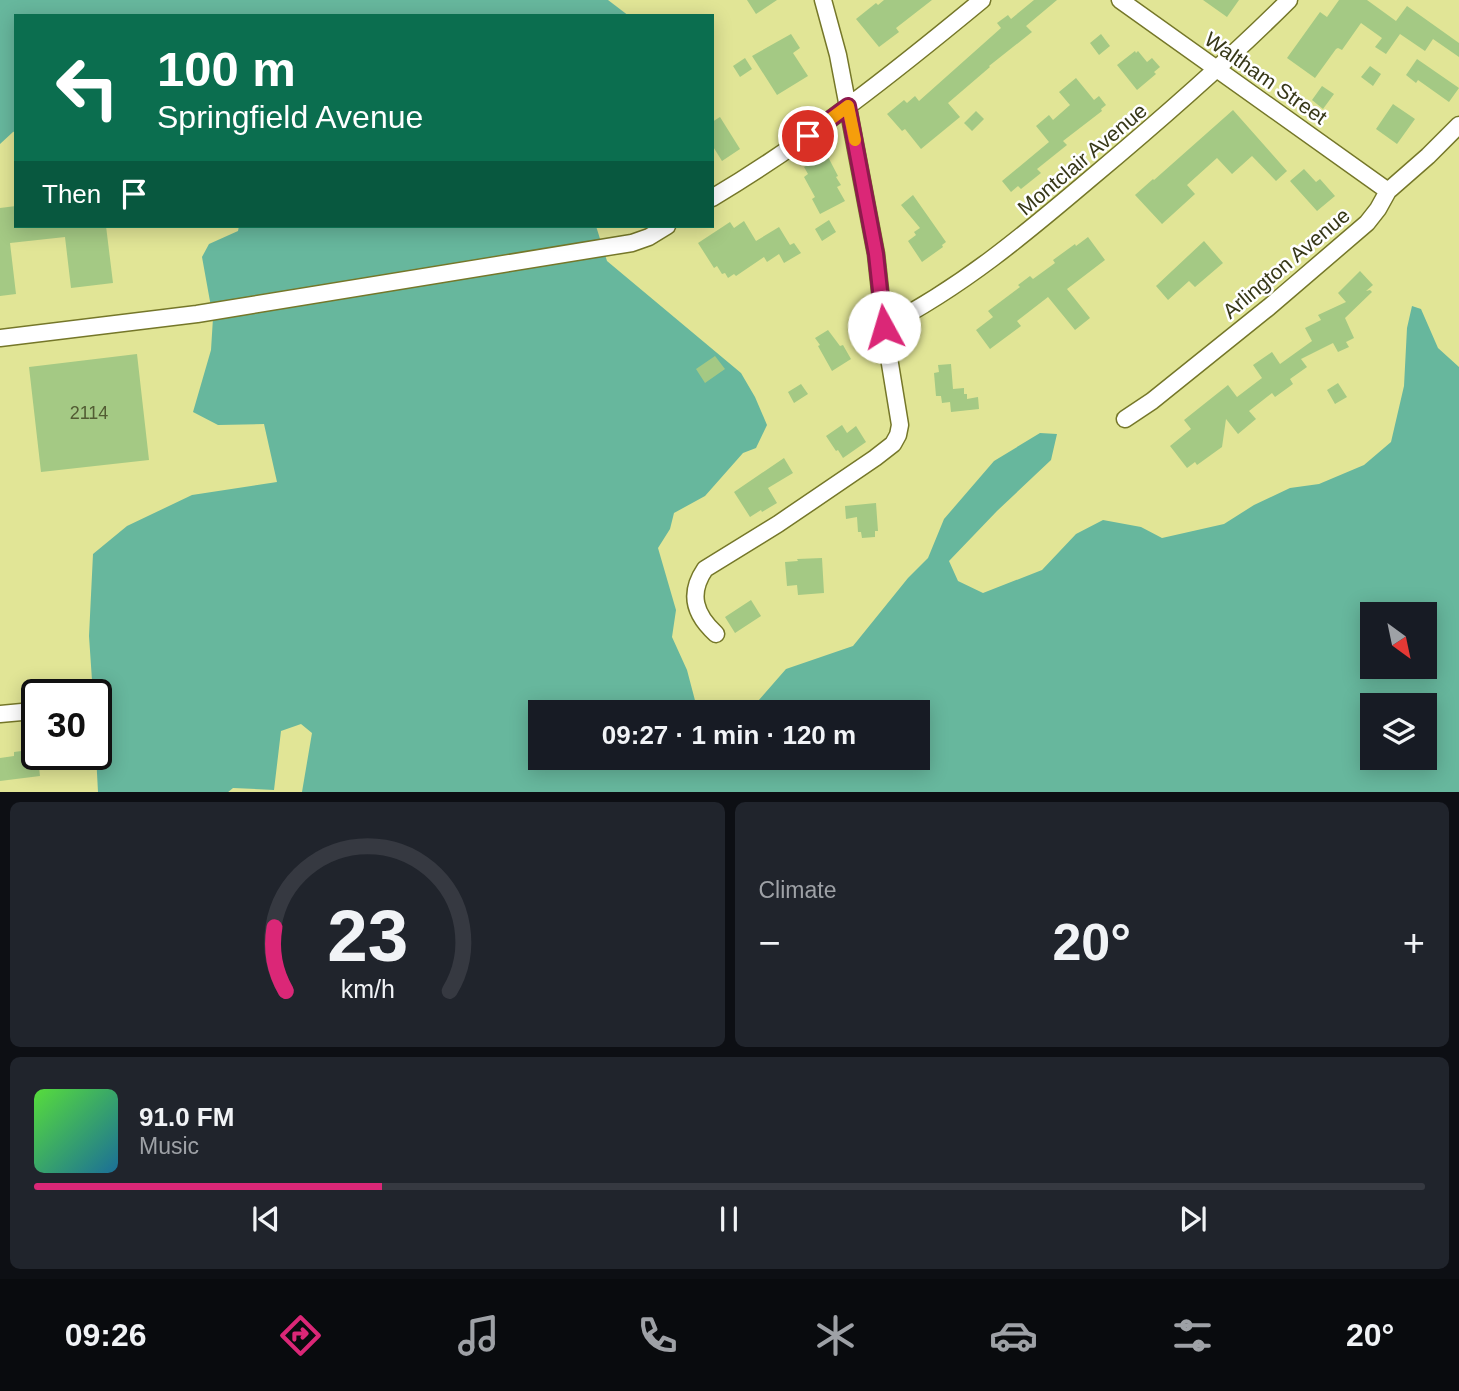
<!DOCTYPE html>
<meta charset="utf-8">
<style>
:root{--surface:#171b24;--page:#20242c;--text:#f1f3f6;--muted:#9ea1a6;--line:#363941;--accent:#db2777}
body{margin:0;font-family:Arial,sans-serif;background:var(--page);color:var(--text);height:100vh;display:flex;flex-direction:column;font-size:26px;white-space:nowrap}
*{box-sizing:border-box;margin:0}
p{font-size:23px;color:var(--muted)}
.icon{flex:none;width:38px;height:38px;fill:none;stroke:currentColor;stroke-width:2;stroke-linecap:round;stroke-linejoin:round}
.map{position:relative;height:792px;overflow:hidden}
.details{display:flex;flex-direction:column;gap:10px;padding:10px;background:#0d0f14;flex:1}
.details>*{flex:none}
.guide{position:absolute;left:14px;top:14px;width:700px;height:214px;border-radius:0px;box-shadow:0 4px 18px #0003;background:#0b6e4f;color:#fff;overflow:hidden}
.needle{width:46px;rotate:147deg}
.buttons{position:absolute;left:1360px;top:602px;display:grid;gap:14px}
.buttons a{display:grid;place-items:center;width:77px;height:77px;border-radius:0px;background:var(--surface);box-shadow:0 4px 18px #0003;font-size:35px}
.speed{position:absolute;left:21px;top:679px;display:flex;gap:14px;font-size:35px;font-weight:700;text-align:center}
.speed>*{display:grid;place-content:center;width:91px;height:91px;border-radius:50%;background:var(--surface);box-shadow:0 4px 18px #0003;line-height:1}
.speed .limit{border:4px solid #111;border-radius:10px;background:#fff;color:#111}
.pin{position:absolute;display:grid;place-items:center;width:60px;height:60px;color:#fff;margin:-30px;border:4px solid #fff;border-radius:50%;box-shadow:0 2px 7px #0007}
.me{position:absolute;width:77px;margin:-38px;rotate:354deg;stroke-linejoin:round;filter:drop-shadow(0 0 5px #0008)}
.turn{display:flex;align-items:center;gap:24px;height:147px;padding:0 28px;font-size:32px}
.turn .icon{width:91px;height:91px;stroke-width:2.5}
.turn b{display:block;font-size:49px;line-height:60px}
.then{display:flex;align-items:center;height:66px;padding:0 28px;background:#0003;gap:14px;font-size:26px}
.big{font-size:52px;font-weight:700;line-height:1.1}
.details .tile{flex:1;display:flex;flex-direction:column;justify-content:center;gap:10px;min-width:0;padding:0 24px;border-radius:10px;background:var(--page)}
.details .dial{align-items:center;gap:0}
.dial svg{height:182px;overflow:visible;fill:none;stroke:var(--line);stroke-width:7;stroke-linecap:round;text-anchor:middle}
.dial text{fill:var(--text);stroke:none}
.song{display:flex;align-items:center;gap:21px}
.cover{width:84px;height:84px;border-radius:10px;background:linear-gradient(135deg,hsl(110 70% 55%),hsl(200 70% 35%))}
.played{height:7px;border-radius:4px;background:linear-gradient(90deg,var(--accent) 25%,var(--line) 25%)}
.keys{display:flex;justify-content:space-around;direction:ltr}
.heat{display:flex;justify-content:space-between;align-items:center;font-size:38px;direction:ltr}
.details .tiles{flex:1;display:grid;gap:10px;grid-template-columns:1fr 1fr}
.tile:last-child{grid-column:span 2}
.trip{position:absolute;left:528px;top:700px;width:402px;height:70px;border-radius:0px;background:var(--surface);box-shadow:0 4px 18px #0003;font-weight:700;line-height:70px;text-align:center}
.menu{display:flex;height:112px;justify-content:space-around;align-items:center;background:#090b0e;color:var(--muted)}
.menu .icon{width:49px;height:49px}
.menu .selected{color:var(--accent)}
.menu b{font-size:32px;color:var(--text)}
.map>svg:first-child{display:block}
.water{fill:#67b79d;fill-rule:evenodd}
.building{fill:#a4c984}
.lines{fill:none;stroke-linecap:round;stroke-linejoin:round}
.street-casing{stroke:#757729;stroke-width:19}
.street{stroke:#fff;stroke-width:16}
.route-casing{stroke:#8e194d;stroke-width:18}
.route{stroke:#db2777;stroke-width:12}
.slow{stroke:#f59e0b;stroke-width:12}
.labels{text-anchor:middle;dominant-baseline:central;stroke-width:5;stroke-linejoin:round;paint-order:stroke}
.number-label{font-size:18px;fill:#525c33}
.street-label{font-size:21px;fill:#373818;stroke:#fff}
</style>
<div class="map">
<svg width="1459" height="793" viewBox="0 0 1459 793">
<rect width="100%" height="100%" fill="#e1e596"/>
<!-- water -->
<path class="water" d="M 0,0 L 608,0 L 629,16 L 16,16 L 16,131 L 13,132 L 0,144 Z
M 239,226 L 596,226 L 607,261 L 741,373 L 755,397 L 767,425 L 756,448 L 743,453 L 705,496 L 674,513 L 670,529 L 658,548 L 676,610 L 672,637 L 687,670 L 697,708 L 703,712 L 541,712 L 541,758 L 919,758 L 919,712 L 746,712 L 751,709 L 786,669 L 853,646 L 908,578 L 928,558 L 944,519 L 994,461 L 1040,433 L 1057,434 L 1051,460 L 997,511 L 949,561 L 958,581 L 983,593 L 1042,570 L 1076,534 L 1103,520 L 1141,527 L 1162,538 L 1224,524 L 1254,505 L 1290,488 L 1319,484 L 1364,465 L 1391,442 L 1404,386 L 1407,328 L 1412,306 L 1421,309 L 1438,348 L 1459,367 L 1459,792 L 302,792 L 312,733 L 301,724 L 281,731 L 274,790 L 233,788 L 227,793 L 98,792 L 96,754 L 96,695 L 93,695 L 89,636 L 93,554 L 127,526 L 192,495 L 277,482 L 264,424 L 218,425 L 193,412 L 211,350 L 213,318 L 202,257 L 209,244 L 238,231 ZM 1372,614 L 1424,614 L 1424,667 L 1372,667 ZM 1372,705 L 1424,705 L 1424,758 L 1372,758 Z"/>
<!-- building -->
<path class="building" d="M 747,0 L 777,0 L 756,14 Z
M 884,0 L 932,0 L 896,28 L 899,32 L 879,47 L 856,19 L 876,3 L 878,5 Z
M 1034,0 L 1057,0 L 1026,26 L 1032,32 L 989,66 L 990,67 L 948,103 L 960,117 L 921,149 L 905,129 L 902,131 L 887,114 L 904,100 L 907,103 L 915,96 L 919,101 L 1001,28 L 997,23 L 1008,15 L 1011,19 Z
M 1203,0 L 1239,0 L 1227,17 Z
M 1339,0 L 1367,0 L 1396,21 L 1407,6 L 1459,43 L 1459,57 L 1433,39 L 1425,51 L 1400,34 L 1386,54 L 1375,47 L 1382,38 L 1361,23 L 1342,50 L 1338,48 L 1336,49 L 1315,78 L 1287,58 L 1320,12 L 1327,17 Z
M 791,34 L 800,48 L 793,53 L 808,76 L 777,95 L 752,56 Z
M 1101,34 L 1110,46 L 1099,55 L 1090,43 Z
M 1135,51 L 1136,53 L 1138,51 L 1147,62 L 1152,58 L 1160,67 L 1154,72 L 1156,74 L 1137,90 L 1117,65 Z
M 745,58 L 752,69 L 740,77 L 733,66 Z
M 1417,59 L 1459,88 L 1449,102 L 1418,80 L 1416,83 L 1406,75 Z
M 1370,66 L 1381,74 L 1373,86 L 1361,77 Z
M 1076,78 L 1094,100 L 1099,96 L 1106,105 L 1101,109 L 1102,111 L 1063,141 L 1067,145 L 1037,169 L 1041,173 L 1021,189 L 1018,186 L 1011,192 L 1002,181 L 1049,142 L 1036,126 L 1049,115 L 1053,120 L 1070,105 L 1059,92 Z
M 1322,86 L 1334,94 L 1323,109 L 1312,100 Z
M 1393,104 L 1415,119 L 1397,144 L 1376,129 Z
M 1233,110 L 1287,171 L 1276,181 L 1252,156 L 1232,174 L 1217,158 L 1187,185 L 1195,194 L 1162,224 L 1135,195 L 1153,179 L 1154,180 Z
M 976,111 L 984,119 L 972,131 L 964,123 Z
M 720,117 L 740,149 L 722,161 L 712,145 L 712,122 Z
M 827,155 L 838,176 L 836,177 L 841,185 L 837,187 L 845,201 L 820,214 L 812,199 L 815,197 L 804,177 L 808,174 L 804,167 Z
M 1304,169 L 1316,182 L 1320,179 L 1335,196 L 1317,211 L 1290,181 Z
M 913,195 L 946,242 L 942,245 L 943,247 L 922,262 L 908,241 L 916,235 L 914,232 L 920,228 L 901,205 Z
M 16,206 L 16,226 L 106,226 L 113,283 L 71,288 L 65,237 L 10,243 L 16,294 L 0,296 L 0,208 Z
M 829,220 L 836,232 L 822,241 L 815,229 Z
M 744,221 L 756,241 L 779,227 L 790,245 L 794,243 L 801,253 L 784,263 L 779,254 L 767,262 L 764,257 L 736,276 L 734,274 L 728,278 L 725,273 L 722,274 L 717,266 L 714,268 L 698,243 L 730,222 L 734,228 Z
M 1088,237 L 1105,260 L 1067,289 L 1090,318 L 1075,330 L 1048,297 L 1017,321 L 1021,326 L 990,349 L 976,330 L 993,317 L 988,311 L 1020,287 L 1018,285 L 1030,276 L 1033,279 L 1055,263 L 1053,260 L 1075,244 L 1076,246 Z
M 1204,241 L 1223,263 L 1195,287 L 1189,281 L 1168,300 L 1156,286 Z
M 1360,271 L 1373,285 L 1366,291 L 1370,290 L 1372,292 L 1345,318 L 1354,338 L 1346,342 L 1349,347 L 1338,352 L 1333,343 L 1301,359 L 1307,367 L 1290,379 L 1293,384 L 1275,397 L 1272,393 L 1249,411 L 1256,419 L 1238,434 L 1226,419 L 1222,447 L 1197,465 L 1195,462 L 1187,468 L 1170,446 L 1191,429 L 1184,420 L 1228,385 L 1237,397 L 1262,378 L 1253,365 L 1272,352 L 1280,364 L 1312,341 L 1305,328 L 1321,320 L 1318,315 L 1346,302 L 1338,293 Z
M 828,330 L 840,346 L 843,345 L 851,359 L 832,371 L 818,346 L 820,345 L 815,338 Z
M 137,354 L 149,460 L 41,472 L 29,367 Z
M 715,356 L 725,369 L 705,383 L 696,369 Z
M 951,364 L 953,389 L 964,388 L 964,394 L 967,394 L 967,399 L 978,397 L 979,409 L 951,412 L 950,402 L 942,403 L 941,396 L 936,396 L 934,373 L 939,372 L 938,365 Z
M 1338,383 L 1347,397 L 1335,404 L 1327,390 Z
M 801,384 L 808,394 L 794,403 L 788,392 Z
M 842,425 L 847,433 L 856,426 L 866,442 L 843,458 L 838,450 L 836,451 L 826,436 Z
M 784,458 L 793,473 L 768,488 L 777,503 L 762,512 L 761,510 L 750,517 L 734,492 Z
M 876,503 L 878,531 L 875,531 L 875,537 L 862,538 L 861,532 L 858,532 L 857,517 L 846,519 L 845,506 Z
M 822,558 L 824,593 L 798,595 L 797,585 L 787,586 L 785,562 L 798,561 L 797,559 Z
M 751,600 L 761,616 L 735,633 L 725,617 Z
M 37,749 L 40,776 L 0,781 L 0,758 L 14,756 L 14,752 Z"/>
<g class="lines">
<defs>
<path id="street" d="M 1120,0 L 1388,191
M 712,198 C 808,141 896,71 982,0
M 884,327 C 962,287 1025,234 1091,178 C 1159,121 1226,63 1289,0
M 0,338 L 197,314 L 632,243 L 649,237 L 667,226
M 1125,419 L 1152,401 L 1269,307 L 1367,223 L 1378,209 L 1388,191 L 1428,156 L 1459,125
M 716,634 C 695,615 688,594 705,569 L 778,524 L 875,458 L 893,444 L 898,435 L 900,425 L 884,327 L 876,254 L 838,55 L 823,0
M 0,714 L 22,712"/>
</defs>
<!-- street casing -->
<use href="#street" class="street-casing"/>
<!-- street -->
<use href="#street" class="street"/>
</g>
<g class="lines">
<defs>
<path id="route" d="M 808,136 L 848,106 L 876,254 L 884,327"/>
</defs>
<!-- route casing -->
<use href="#route" class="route-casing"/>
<!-- route -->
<use href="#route" class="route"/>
<!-- slow -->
<path class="slow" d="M 832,118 L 848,106 L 855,140"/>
</g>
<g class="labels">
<!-- number labels -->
<g class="number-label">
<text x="89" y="413">2114</text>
</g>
<!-- street labels -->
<g class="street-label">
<text transform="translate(1266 78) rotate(35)">Waltham Street</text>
<text transform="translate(1082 159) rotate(-40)">Montclair Avenue</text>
<text transform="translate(1286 263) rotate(-40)">Arlington Avenue</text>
</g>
</g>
</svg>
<div class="buttons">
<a><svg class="needle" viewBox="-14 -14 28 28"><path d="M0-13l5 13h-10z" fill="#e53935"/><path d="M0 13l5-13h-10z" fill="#9ea1a6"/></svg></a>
<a><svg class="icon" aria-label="layers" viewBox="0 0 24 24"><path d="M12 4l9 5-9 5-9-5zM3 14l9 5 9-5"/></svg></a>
</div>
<div class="speed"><div class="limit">30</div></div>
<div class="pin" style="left:808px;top:136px;background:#d93025"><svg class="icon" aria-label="arrive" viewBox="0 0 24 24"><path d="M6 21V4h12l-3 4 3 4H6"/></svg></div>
<svg class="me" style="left:884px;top:327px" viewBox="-20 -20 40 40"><circle r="19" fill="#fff"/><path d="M0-13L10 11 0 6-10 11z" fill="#db2777"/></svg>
<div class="trip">09:27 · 1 min · 120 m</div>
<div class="guide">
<div class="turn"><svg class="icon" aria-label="left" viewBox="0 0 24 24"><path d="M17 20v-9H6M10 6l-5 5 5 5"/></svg><div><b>100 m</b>Springfield Avenue</div></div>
<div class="then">Then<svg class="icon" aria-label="arrive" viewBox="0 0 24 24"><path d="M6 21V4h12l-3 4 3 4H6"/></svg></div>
</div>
</div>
<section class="details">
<div class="tiles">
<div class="tile dial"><svg viewBox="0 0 100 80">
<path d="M14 69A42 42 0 1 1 86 69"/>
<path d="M14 69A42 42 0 0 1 9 41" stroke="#db2777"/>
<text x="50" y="56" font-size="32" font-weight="700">23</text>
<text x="50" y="72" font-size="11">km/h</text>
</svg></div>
<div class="tile"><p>Climate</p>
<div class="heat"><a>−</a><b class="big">20°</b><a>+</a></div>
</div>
<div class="tile">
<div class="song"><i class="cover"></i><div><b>91.0 FM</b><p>Music</p></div></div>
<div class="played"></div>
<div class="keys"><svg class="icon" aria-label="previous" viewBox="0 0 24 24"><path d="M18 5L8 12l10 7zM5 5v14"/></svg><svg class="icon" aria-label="pause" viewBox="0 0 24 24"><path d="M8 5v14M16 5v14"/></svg><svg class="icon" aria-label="next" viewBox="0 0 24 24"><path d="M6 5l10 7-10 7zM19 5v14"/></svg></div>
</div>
</div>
</section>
<nav class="menu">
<b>09:26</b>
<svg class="icon selected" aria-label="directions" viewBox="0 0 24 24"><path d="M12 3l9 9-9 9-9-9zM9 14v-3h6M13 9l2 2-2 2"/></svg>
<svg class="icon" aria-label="music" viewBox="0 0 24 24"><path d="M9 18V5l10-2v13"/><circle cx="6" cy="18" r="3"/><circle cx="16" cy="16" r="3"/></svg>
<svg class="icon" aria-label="phone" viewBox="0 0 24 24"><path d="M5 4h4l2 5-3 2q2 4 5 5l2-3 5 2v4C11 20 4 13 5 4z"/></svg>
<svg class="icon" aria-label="climate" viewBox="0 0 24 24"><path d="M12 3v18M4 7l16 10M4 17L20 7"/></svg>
<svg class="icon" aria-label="car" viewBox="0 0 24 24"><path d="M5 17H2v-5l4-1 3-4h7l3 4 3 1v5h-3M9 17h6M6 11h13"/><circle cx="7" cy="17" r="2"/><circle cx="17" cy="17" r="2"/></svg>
<svg class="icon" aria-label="filters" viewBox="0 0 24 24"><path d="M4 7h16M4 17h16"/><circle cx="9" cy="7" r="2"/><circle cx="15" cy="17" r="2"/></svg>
<b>20°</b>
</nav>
